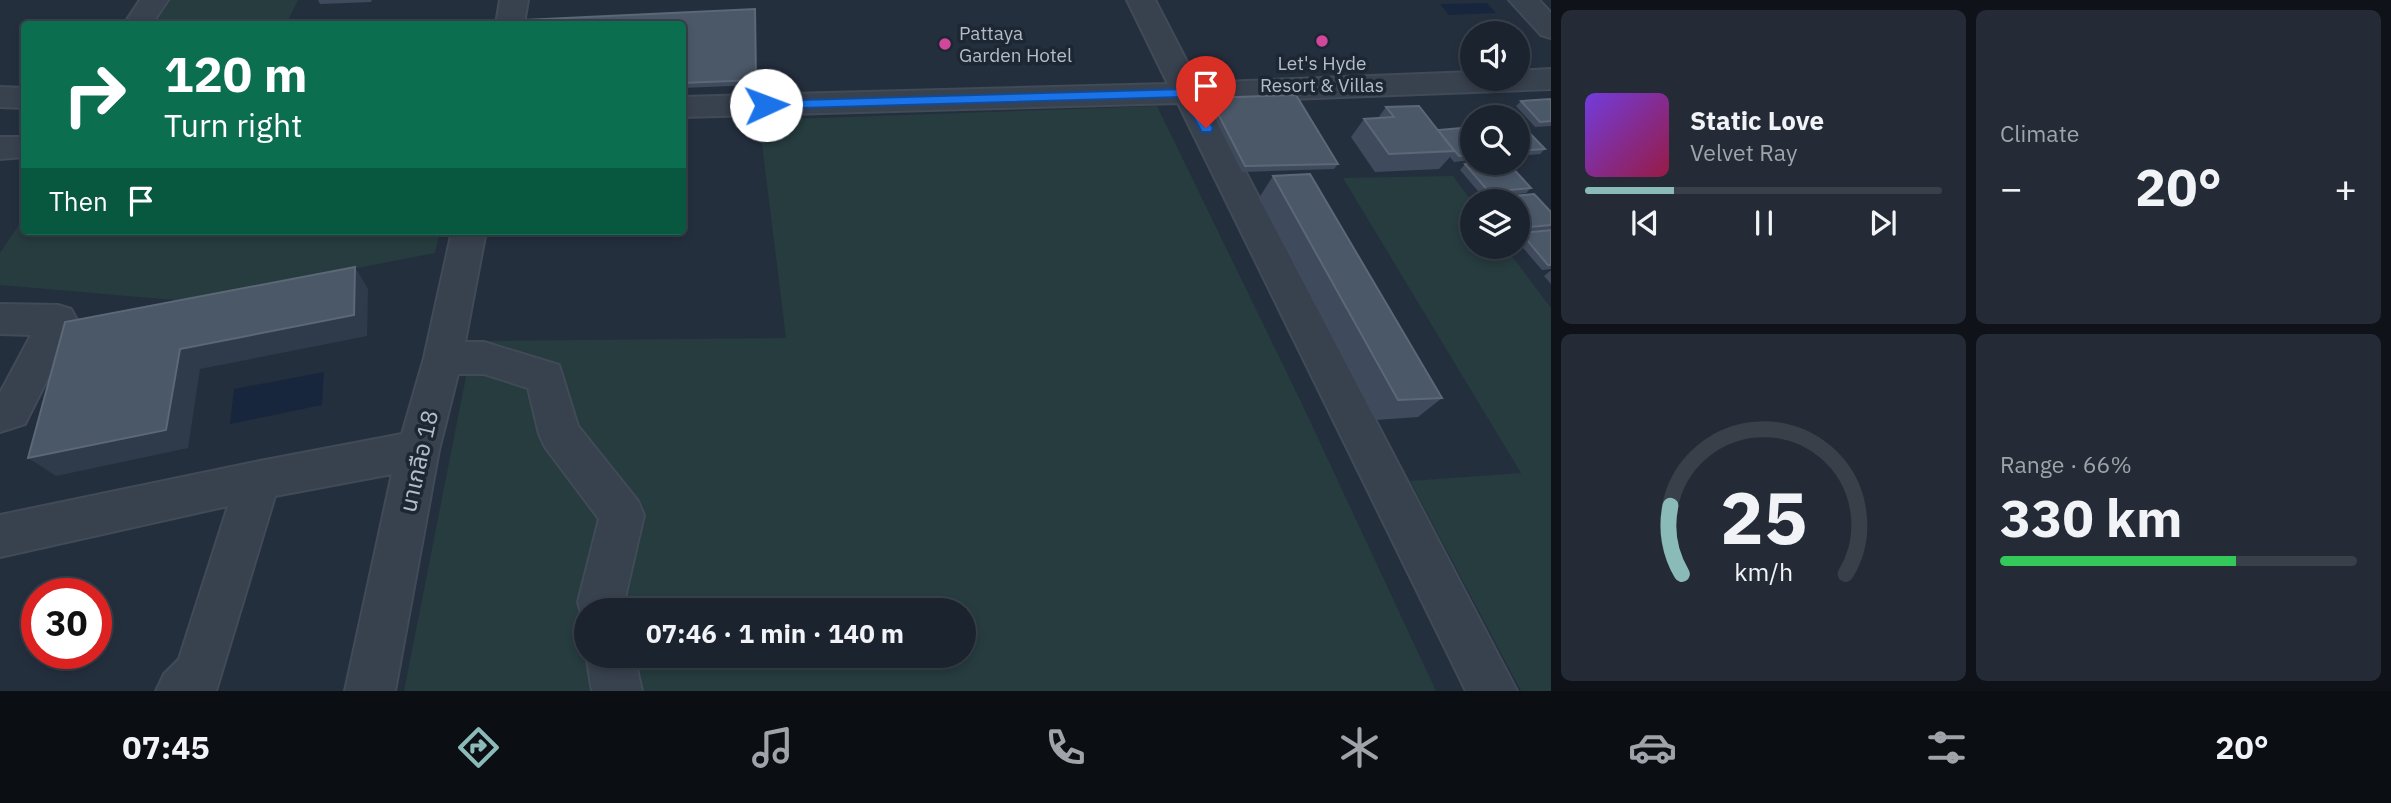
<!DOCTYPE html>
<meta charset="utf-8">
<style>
:root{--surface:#1b232e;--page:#242b36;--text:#f1f3f6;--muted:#a0a4aa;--line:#39404a;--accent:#8bbbb9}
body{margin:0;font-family:"IBM Plex Sans","Noto Sans Thai",sans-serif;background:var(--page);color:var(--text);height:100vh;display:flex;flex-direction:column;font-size:26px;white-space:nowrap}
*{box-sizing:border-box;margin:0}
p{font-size:23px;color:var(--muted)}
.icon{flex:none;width:38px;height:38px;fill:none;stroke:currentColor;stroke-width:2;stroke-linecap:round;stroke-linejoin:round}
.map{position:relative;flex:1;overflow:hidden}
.details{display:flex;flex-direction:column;gap:10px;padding:10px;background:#0f1319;width:840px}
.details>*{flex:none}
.banner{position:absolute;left:21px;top:21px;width:665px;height:214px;border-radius:7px;box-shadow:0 4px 10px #0003,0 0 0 2px var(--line);background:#0b6e4f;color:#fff;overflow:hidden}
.tools{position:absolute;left:1460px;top:21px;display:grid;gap:14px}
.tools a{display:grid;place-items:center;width:70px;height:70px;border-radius:50%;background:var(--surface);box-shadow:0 4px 10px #0003,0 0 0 2px var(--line);font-size:35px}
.speed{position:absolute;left:21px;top:578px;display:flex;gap:14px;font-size:35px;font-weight:700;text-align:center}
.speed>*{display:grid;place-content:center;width:91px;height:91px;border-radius:50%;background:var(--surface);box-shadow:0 4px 10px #0003,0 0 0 2px var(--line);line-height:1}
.speed .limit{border:10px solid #d22;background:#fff;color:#111}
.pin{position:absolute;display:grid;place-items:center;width:60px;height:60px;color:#fff;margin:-72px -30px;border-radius:50% 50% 50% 0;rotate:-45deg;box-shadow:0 0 7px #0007}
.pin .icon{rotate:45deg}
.me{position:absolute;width:77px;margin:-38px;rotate:88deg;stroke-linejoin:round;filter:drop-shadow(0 0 5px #0008)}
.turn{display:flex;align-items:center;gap:24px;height:147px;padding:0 28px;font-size:32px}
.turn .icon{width:91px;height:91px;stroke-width:2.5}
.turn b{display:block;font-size:49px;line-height:60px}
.then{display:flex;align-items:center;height:66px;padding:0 28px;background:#0003;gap:14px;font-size:26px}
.big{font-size:52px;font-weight:800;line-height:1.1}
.details .card{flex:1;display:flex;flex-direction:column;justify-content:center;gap:10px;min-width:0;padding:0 24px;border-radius:10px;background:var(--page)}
.details .dial{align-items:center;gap:0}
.dial svg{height:182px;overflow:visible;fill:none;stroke:var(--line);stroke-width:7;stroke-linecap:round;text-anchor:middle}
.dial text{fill:var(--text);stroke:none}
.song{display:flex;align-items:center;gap:21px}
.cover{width:84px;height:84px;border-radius:10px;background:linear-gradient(135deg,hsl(260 70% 55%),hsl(340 70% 35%))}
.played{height:7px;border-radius:4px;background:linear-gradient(90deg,var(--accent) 25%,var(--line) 25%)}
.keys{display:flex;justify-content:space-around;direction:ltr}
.heat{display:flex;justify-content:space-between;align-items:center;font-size:38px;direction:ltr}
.charge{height:10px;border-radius:5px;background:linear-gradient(90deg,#34c759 66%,var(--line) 0)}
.details .tiles{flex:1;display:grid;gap:10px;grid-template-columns:repeat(2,1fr)}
.trip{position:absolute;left:574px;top:598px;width:402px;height:70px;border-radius:35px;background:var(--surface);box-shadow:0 4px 10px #0003,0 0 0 2px var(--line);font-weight:800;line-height:70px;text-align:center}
.tabs{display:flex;height:112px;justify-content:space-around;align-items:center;background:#0b0e12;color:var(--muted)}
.tabs .icon{width:49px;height:49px}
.tabs .current{color:var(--accent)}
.tabs b{font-size:32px;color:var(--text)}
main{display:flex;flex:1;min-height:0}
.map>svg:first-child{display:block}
.green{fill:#263c3f;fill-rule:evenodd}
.water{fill:#17263c}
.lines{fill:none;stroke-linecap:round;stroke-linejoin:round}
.minor-casing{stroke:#414a57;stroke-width:4}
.minor{fill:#38414e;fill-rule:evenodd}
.wall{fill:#3f4b5c}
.shaded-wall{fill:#2f3b4b}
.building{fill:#4b5868;stroke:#5c6777;stroke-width:2}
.route{fill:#1a73e8;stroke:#114b97;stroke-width:2}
.hotel-dot{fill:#d1479c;stroke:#1d2633;stroke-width:2.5}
.labels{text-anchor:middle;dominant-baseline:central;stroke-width:7;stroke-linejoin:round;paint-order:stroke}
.far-poi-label{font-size:19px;fill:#b4bcc9;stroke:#1d2633;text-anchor:start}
.street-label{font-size:23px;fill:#b4bcc9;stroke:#1d2633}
</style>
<main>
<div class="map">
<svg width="1551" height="691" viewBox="0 0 1551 691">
<rect width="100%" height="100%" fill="#242f3e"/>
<!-- green -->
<path class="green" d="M 168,0 L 298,0 L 286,24 L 153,24 Z
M 1157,106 L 1302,404 L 1436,691 L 404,691 L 473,341 L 786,338 L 759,120 ZM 586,611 L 964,611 L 964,656 L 586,656 Z
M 1453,176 L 1472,202 L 1472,247 L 1505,247 L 1551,308 L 1551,691 L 1521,691 L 1410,481 L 1521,473 L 1343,178 Z
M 24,217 L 24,231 L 440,231 L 435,253 L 186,301 L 0,285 L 0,253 Z"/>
<!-- water -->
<path class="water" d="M 1487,3 L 1496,13 L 1449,15 L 1440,4 Z
M 324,372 L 322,405 L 230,424 L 234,389 Z"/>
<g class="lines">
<defs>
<path id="minor" d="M 140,0 L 168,0 L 152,24 L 124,24 Z
M 500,0 L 528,0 L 524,24 L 496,24 Z
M 1127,0 L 1155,0 L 1198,83 L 1472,72 L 1472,79 L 1517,79 L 1517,71 L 1551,69 L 1551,89 L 1209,102 L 1517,691 L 1466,691 L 1178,103 L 682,117 L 682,97 L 1168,84 Z
M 1509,0 L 1539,0 L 1551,13 L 1551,38 L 1541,35 Z
M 0,87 L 24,88 L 24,108 L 0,107 Z
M 0,137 L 24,137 L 24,157 L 0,159 Z
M 452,231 L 486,231 L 465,342 L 484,342 L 559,365 L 578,426 L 638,501 L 644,515 L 624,602 L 625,611 L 586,611 L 585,628 L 578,602 L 599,519 L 545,447 L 539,434 L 528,388 L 484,374 L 458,374 L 439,450 L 395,691 L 345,691 L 392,474 L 275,496 L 216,691 L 156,691 L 164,674 L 179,659 L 228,506 L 0,557 L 0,515 L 260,461 L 402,434 L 424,358 Z
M 0,304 L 58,305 L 71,309 L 77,320 L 25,424 L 0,432 L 0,393 L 31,335 L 0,334 Z
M 586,655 L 634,656 L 642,691 L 592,691 Z"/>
</defs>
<!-- minor casing -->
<use href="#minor" class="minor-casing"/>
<!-- minor -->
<use href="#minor" class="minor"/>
</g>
<!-- wall -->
<path class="wall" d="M 318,0 L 372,0 L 371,2 L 320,4 Z
M 755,9 L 756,85 L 682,88 L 682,24 Z
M 1210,98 L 1338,164 L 1334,169 L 1242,172 L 1207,103 Z
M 1551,99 L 1551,126 L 1535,127 L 1516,106 L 1521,101 Z
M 1386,107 L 1438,130 L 1472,127 L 1472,160 L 1454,162 L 1450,157 L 1439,169 L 1375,172 L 1351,137 L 1364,119 L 1378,118 Z
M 1517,123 L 1545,149 L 1540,154 L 1517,156 Z
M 1465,164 L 1531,188 L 1526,193 L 1484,198 L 1460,170 Z
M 1273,176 L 1442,398 L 1418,417 L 1376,420 L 1259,198 Z
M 1534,194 L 1551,212 L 1551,229 L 1517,233 L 1517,201 L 1490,201 L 1493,198 Z
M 1551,230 L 1551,269 L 1542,270 L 1517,241 L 1517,236 L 1521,233 Z
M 1550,271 L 1551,271 L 1551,284 L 1544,276 Z"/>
<!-- shaded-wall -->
<path class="shaded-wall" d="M 355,267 L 368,289 L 367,336 L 200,369 L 188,448 L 56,476 L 28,458 L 180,349 Z"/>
<!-- building -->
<path class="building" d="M 755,9 L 756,80 L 682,83 L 682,24 L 524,24 L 524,20 Z
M 1296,95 L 1338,164 L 1245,166 L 1210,98 Z
M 1551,99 L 1551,121 L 1540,122 L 1521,101 Z
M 1419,106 L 1454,151 L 1389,154 L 1364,119 L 1394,117 L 1386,107 Z
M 1517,123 L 1520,123 L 1545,149 L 1517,151 Z
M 1472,127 L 1472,155 L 1459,156 L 1438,130 Z
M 1481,163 L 1508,163 L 1531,188 L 1489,192 L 1465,164 Z
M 1310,174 L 1442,398 L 1398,400 L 1273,176 Z
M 1534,194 L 1551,212 L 1551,225 L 1518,228 L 1517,201 L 1495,201 L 1493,198 Z
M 1551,230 L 1551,265 L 1548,265 L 1521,233 Z
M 355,267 L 354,315 L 180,349 L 166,430 L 28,458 L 65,322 Z"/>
<!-- route -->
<path class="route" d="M 1186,89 L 1190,90 L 1213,128 L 1211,132 L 1202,132 L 1182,97 L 766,109 L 760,105 L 766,101 Z"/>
<!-- markers -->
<g class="hotel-dot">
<circle cx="1322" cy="41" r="7"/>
<circle cx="945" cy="44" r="7"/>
</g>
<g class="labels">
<!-- far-poi labels -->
<g class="far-poi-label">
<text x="959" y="33">Pattaya<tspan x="959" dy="22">Garden Hotel</tspan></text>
<text x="1322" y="63" text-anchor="middle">Let's Hyde<tspan x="1322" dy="22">Resort &amp; Villas</tspan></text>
</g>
<!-- street labels -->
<g class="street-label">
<text transform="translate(418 461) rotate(-77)">นาเกลือ 18</text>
</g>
</g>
</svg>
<div class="tools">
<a><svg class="icon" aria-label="sound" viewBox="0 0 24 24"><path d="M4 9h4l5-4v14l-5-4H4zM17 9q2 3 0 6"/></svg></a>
<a><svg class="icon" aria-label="search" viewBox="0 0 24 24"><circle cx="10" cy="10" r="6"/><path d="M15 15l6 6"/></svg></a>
<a><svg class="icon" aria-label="layers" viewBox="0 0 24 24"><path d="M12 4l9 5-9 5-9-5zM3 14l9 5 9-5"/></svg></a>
</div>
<div class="speed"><div class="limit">30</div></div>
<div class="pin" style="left:1206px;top:128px;background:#d93025"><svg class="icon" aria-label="arrive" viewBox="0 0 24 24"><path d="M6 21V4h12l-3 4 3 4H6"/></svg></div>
<svg class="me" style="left:766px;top:105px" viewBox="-20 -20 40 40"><circle r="19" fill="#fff"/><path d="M0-13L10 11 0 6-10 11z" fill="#1a73e8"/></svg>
<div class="trip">07:46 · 1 min · 140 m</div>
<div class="banner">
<div class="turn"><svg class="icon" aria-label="right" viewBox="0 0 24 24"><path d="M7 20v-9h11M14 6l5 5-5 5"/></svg><div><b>120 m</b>Turn right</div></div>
<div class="then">Then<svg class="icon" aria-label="arrive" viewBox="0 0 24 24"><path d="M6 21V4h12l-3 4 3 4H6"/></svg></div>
</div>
</div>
<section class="details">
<div class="tiles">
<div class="card">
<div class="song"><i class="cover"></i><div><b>Static Love</b><p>Velvet Ray</p></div></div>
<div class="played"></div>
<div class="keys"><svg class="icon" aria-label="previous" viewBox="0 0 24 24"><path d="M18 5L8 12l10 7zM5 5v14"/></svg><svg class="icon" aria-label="pause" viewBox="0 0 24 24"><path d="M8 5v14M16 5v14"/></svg><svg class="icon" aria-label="next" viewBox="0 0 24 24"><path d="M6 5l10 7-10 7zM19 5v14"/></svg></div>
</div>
<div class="card"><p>Climate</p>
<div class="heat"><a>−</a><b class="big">20°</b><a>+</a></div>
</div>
<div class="card dial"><svg viewBox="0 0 100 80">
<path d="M14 69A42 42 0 1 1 86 69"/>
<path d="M14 69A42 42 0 0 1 9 39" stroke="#8bbbb9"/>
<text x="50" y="56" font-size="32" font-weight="700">25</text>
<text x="50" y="72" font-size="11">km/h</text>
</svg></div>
<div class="card"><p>Range · 66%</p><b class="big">330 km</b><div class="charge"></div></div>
</div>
</section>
</main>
<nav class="tabs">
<b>07:45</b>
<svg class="icon current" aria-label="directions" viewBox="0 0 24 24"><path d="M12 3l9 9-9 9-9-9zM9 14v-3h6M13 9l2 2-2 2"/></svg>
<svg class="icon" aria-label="music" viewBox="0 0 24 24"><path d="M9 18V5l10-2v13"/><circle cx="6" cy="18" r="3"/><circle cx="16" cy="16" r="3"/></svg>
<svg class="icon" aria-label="phone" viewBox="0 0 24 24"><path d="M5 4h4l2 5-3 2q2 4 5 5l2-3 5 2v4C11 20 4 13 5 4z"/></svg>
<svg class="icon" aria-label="climate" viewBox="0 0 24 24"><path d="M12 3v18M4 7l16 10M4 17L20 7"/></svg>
<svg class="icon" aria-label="car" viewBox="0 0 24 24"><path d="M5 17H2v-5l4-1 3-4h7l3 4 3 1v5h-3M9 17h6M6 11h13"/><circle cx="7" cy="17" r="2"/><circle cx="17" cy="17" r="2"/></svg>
<svg class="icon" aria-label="filters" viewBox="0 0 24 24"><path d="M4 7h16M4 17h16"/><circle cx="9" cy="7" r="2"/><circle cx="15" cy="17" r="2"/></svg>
<b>20°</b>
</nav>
